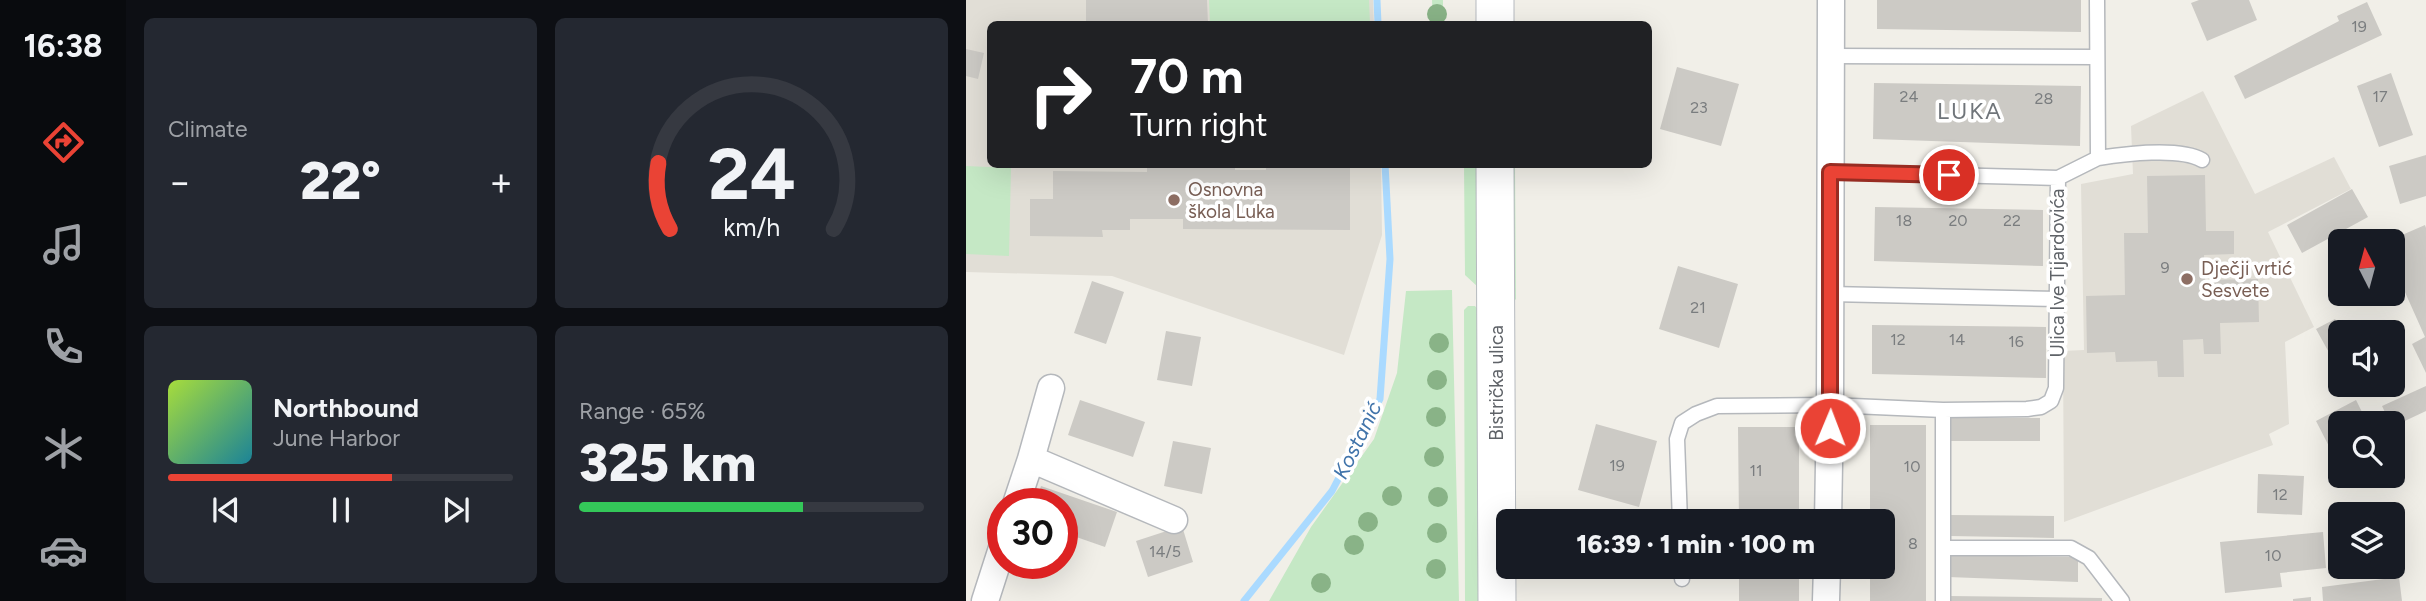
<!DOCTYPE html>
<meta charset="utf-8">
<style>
:root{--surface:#171b24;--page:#242831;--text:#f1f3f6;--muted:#9ea1a6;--line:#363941;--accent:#ea4335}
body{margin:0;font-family:Figtree,sans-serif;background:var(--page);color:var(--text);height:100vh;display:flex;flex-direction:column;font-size:26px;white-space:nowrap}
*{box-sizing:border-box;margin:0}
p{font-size:23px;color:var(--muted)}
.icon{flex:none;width:38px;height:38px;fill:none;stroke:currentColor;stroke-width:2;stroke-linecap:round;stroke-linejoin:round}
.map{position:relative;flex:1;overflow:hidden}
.sheet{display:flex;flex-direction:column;gap:18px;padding:18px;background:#0d0f14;width:840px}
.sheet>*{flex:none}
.hud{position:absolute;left:21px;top:21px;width:665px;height:147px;border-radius:10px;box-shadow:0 7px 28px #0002;background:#202124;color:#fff;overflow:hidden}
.needle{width:46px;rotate:354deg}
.tools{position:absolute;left:1362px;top:229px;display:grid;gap:14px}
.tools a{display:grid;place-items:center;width:77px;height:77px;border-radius:10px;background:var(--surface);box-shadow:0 7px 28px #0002;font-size:35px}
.speed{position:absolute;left:21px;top:488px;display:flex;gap:14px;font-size:35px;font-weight:700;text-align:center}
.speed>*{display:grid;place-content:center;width:91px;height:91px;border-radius:50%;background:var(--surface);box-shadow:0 7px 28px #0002;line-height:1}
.speed .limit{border:10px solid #d22;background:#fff;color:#111}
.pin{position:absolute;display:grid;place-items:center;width:60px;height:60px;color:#fff;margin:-30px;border:4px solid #fff;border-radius:50%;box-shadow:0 2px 7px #0007}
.me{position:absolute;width:77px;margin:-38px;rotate:1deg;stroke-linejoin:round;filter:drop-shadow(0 0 5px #0008)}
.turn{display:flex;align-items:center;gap:24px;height:147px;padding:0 28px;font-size:32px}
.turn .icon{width:91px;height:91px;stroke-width:2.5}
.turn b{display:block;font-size:49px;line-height:60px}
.big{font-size:52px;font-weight:800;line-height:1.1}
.sheet .widget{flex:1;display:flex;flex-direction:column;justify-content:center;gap:10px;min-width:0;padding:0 24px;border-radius:10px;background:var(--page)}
.sheet .dial{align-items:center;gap:0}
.dial svg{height:182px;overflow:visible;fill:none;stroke:var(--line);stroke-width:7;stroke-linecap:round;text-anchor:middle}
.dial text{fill:var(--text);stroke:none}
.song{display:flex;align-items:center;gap:21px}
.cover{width:84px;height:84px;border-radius:10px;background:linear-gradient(135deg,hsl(80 70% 55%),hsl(190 70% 35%))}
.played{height:7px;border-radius:4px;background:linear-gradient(90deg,var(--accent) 65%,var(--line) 65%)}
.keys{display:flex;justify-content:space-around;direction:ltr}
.heat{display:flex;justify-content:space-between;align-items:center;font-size:38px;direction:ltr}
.charge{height:10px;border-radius:5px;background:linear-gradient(90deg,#34c759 65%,var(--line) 0)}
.sheet .tiles{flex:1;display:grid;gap:18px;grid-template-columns:repeat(2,1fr)}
.trip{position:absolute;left:530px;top:509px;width:399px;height:70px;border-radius:10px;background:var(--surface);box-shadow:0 7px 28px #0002;font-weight:800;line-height:70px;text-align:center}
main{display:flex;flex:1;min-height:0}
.menu{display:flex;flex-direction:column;width:126px;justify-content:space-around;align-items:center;background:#090b0e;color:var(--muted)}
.menu .icon{width:49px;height:49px}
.menu .active{color:var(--accent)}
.menu b{font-size:32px;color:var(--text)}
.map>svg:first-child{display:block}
.education{fill:#e1ded6}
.green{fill:#c5e8c5}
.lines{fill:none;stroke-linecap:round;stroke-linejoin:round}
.stream{stroke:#aadaff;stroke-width:7}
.building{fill:#cccac5}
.service-casing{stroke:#b5b8bc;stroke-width:17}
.minor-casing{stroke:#b5b8bc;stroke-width:29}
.secondary-casing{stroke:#b6babf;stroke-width:39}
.service{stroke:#fff;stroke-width:14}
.minor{stroke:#fff;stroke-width:26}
.secondary{stroke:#fff;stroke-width:37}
.tree{fill:#89b387}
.route-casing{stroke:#982c22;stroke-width:18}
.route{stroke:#ea4335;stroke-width:12}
.education-dot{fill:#8d6e63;stroke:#fff;stroke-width:2.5}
.labels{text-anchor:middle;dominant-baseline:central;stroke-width:7;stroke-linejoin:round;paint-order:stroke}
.number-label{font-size:16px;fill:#7a7d7f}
.education-label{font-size:19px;fill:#785e54;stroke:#fff;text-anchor:start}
.street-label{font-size:19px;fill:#5f6368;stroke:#fff}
.water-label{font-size:21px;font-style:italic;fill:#4174aa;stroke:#fff}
.quarter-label{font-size:23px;letter-spacing:2px;fill:#70757a;stroke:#fff}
</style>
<main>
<nav class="menu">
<b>16:38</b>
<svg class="icon active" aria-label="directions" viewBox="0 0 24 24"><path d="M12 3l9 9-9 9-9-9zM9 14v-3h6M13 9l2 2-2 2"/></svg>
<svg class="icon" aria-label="music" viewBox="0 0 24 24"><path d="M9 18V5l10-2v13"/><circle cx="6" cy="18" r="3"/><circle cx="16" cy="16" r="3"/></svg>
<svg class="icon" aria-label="phone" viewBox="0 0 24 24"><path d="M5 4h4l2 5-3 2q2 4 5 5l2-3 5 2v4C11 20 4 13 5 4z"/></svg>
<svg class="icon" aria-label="climate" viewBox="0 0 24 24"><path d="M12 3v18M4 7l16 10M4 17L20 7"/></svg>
<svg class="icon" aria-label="car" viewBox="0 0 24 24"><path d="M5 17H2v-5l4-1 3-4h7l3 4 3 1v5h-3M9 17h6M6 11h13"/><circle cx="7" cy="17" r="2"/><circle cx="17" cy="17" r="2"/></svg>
</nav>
<section class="sheet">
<div class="tiles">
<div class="widget"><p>Climate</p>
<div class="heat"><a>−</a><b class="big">22°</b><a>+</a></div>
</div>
<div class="widget dial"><svg viewBox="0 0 100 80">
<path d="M14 69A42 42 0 1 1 86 69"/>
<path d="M14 69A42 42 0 0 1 9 40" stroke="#ea4335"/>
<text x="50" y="56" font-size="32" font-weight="700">24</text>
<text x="50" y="72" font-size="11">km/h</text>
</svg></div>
<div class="widget">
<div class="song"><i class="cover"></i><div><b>Northbound</b><p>June Harbor</p></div></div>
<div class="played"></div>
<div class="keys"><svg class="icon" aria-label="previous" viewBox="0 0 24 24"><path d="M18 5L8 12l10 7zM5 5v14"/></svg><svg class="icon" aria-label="pause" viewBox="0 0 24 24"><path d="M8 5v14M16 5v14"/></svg><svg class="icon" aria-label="next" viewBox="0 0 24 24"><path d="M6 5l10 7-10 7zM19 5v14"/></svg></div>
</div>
<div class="widget"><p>Range · 65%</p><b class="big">325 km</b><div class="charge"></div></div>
</div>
</section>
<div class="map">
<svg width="1460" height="601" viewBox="0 0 1460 601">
<rect width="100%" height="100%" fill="#f1efe8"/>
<!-- education -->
<path class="education" d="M 0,0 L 407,0 L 408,24 L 24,24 L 24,164 L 415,165 L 416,235 L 378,355 L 146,276 L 0,272 Z
M 1237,91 L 1289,194 L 1368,157 L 1385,189 L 1302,232 L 1348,327 L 1319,342 L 1323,424 L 1303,434 L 1307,445 L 1098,522 L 1097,351 L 1118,350 L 1115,184 L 1167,174 L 1165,126 Z"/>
<!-- green -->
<path class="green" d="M 243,0 L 403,0 L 404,24 L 244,24 Z
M 466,0 L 477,0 L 477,24 L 467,24 Z
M 498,165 L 515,165 L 512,287 L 499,275 Z
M 540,165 L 549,165 L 550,299 L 541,309 Z
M 0,166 L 45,168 L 43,256 L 0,254 Z
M 486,290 L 493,601 L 303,601 L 345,527 L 408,439 L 431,373 L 440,291 Z
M 502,306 L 509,306 L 515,313 L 516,601 L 499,601 L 498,310 Z"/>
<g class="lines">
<!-- stream -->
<path class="stream" d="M 411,0 L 412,24
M 278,601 L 366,491 L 414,399 L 424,259 L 419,164"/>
</g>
<!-- building -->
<path class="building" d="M 120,0 L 241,0 L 242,24 L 120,24 Z
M 911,0 L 1115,0 L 1115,32 L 911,29 Z
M 1233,0 L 1283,0 L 1291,20 L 1241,41 L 1225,3 Z
M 1401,2 L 1416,35 L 1279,99 L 1268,76 L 1373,21 L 1371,16 Z
M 0,49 L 18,53 L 12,79 L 0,76 Z
M 711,67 L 773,84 L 755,146 L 694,129 Z
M 1425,73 L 1447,135 L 1413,147 L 1391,86 Z
M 908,83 L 1115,86 L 1114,146 L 907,139 Z
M 1460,155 L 1460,196 L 1434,204 L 1423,166 Z
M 181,164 L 269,164 L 269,170 L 300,170 L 300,164 L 384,164 L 384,230 L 217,229 L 217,219 L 164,219 L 164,230 L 136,230 L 137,237 L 64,236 L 64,199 L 87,199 L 87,171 L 181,172 Z
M 1239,175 L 1240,231 L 1268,231 L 1268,254 L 1238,255 L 1239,280 L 1292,279 L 1293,322 L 1254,323 L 1255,354 L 1238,354 L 1237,339 L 1217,340 L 1218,377 L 1192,377 L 1191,361 L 1150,362 L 1149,352 L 1121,353 L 1120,296 L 1159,295 L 1158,233 L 1182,233 L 1181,176 Z
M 1386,189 L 1402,217 L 1336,253 L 1321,225 Z
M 909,207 L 1077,210 L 1077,266 L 908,261 Z
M 1459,225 L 1460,228 L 1460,373 L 1446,344 L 1459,337 L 1426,263 L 1426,242 L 1420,242 Z
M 712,266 L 772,284 L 753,348 L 693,329 Z
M 126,281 L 158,292 L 140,344 L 108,333 Z
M 1369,319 L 1377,332 L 1374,332 L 1374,366 L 1371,367 L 1350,329 Z
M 906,325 L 1080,327 L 1080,378 L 906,374 Z
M 200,331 L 235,337 L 226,386 L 191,380 Z
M 1460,386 L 1460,411 L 1426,427 L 1416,406 Z
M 114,400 L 179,422 L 167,457 L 102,435 Z
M 1390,400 L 1402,424 L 1374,424 L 1374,453 L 1368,456 L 1350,421 Z
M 983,418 L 1074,418 L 1074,441 L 982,441 Z
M 630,424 L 691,441 L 673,507 L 612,490 Z
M 904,425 L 960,425 L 960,601 L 904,601 L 904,567 L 917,567 L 917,522 L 904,522 Z
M 772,427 L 833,427 L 833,522 L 773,522 Z
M 207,441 L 245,448 L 236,494 L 198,486 Z
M 1292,474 L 1338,476 L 1336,515 L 1291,513 Z
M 75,486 L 151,512 L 139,547 L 96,532 L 96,504 L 69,504 Z
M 984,515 L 1088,516 L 1088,538 L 984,536 Z
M 216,526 L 227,562 L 182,577 L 170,541 Z
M 1357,532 L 1360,568 L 1314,573 L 1316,587 L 1259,593 L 1254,542 Z
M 983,555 L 1112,557 L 1112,582 L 982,577 Z
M 773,567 L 833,567 L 833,601 L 773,601 Z
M 1433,577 L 1436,601 L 1357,601 L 1356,587 Z
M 983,596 L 1136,598 L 1136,601 L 983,601 Z
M 1345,597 L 1345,601 L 1327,601 L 1327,599 Z"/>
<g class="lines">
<defs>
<path id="service" d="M 865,56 L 1130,57
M 1132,158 C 1158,154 1214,147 1236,160
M 864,172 L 1092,178
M 864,294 L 1091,299
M 714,522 L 711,439 L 716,423 L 730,414 L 751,406 L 864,405 L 977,410 L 1061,409 L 1075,407 L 1085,401 L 1090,388 L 1092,178 L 1132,158 L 1131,0
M 977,548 L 1105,548 L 1123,558 L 1156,601
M 716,567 L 716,579
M 977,601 L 977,410"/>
<path id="minor" d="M 65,459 L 85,388
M 50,504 L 65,459 L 208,520
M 862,522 L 864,405 L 865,0
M 19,601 L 37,545
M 860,601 L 861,567"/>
<path id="secondary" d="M 529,0 L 529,24
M 529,164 L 531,601"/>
</defs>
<!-- service casing -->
<use href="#service" class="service-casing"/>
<!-- minor casing -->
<use href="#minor" class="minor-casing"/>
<!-- secondary casing -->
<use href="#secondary" class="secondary-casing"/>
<!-- service -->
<use href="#service" class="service"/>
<!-- minor -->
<use href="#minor" class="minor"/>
<!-- secondary -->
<use href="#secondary" class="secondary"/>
</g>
<!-- trees -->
<g class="tree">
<circle cx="471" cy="14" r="10"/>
<circle cx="473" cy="343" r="10"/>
<circle cx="471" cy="380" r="10"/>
<circle cx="470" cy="417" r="10"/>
<circle cx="468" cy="457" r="10"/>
<circle cx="426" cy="496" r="10"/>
<circle cx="472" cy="497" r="10"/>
<circle cx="402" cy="522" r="10"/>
<circle cx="471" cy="533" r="10"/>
<circle cx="388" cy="545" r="10"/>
<circle cx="470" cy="569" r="10"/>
<circle cx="355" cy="583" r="10"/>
</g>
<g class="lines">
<defs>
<path id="route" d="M 864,428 L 864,172 L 983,175"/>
</defs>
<!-- route casing -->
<use href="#route" class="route-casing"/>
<!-- route -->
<use href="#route" class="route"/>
</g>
<!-- markers -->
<g class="education-dot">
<circle cx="208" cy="200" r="7"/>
<circle cx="1221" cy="279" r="7"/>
</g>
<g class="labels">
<!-- number labels -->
<g class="number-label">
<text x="1393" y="26">19</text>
<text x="943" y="96">24</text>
<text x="1414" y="96">17</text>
<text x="1078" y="98">28</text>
<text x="733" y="107">23</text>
<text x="938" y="220">18</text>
<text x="992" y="220">20</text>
<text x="1046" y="220">22</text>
<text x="1199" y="267">9</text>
<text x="732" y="307">21</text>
<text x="932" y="339">12</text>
<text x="991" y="339">14</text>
<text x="1050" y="341">16</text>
<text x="651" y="465">19</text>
<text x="946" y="466">10</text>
<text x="790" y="470">11</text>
<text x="1314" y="494">12</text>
<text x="947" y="543">8</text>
<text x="199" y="551">14/5</text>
<text x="1307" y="555">10</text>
</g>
<!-- education labels -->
<g class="education-label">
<text x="222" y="189">Osnovna<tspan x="222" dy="22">škola Luka</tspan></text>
<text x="1235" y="268">Dječji vrtić<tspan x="1235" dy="22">Sesvete</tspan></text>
</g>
<!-- street labels -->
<g class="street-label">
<text transform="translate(1091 273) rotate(-90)">Ulica Ive Tijardovića</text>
<text transform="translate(530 383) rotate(-90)">Bistrička ulica</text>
</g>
<!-- water labels -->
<g class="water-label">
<text transform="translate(391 440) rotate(-64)">Kostanić</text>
</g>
<!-- quarter labels -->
<g class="quarter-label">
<text x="1004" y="111">LUKA</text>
</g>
</g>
</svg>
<div class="tools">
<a><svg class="needle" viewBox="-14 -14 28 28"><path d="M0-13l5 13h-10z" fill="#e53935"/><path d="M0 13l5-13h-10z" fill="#9ea1a6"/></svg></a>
<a><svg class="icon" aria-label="sound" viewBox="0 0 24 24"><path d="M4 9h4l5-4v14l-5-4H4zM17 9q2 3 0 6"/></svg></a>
<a><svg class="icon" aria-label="search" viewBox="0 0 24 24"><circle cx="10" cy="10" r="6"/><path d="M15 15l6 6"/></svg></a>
<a><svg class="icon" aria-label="layers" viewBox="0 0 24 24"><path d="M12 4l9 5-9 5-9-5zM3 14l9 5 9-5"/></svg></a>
</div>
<div class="speed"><div class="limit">30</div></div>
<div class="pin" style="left:983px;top:175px;background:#d93025"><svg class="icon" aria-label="arrive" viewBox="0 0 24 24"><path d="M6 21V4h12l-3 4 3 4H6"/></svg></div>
<svg class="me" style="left:864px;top:428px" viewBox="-20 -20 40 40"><circle r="17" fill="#ea4335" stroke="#fff" stroke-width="3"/><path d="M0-11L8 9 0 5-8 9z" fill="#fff"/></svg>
<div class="trip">16:39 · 1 min · 100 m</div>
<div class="hud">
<div class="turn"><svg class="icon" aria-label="right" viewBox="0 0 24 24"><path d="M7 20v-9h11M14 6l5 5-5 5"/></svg><div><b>70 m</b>Turn right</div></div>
</div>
</div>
</main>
